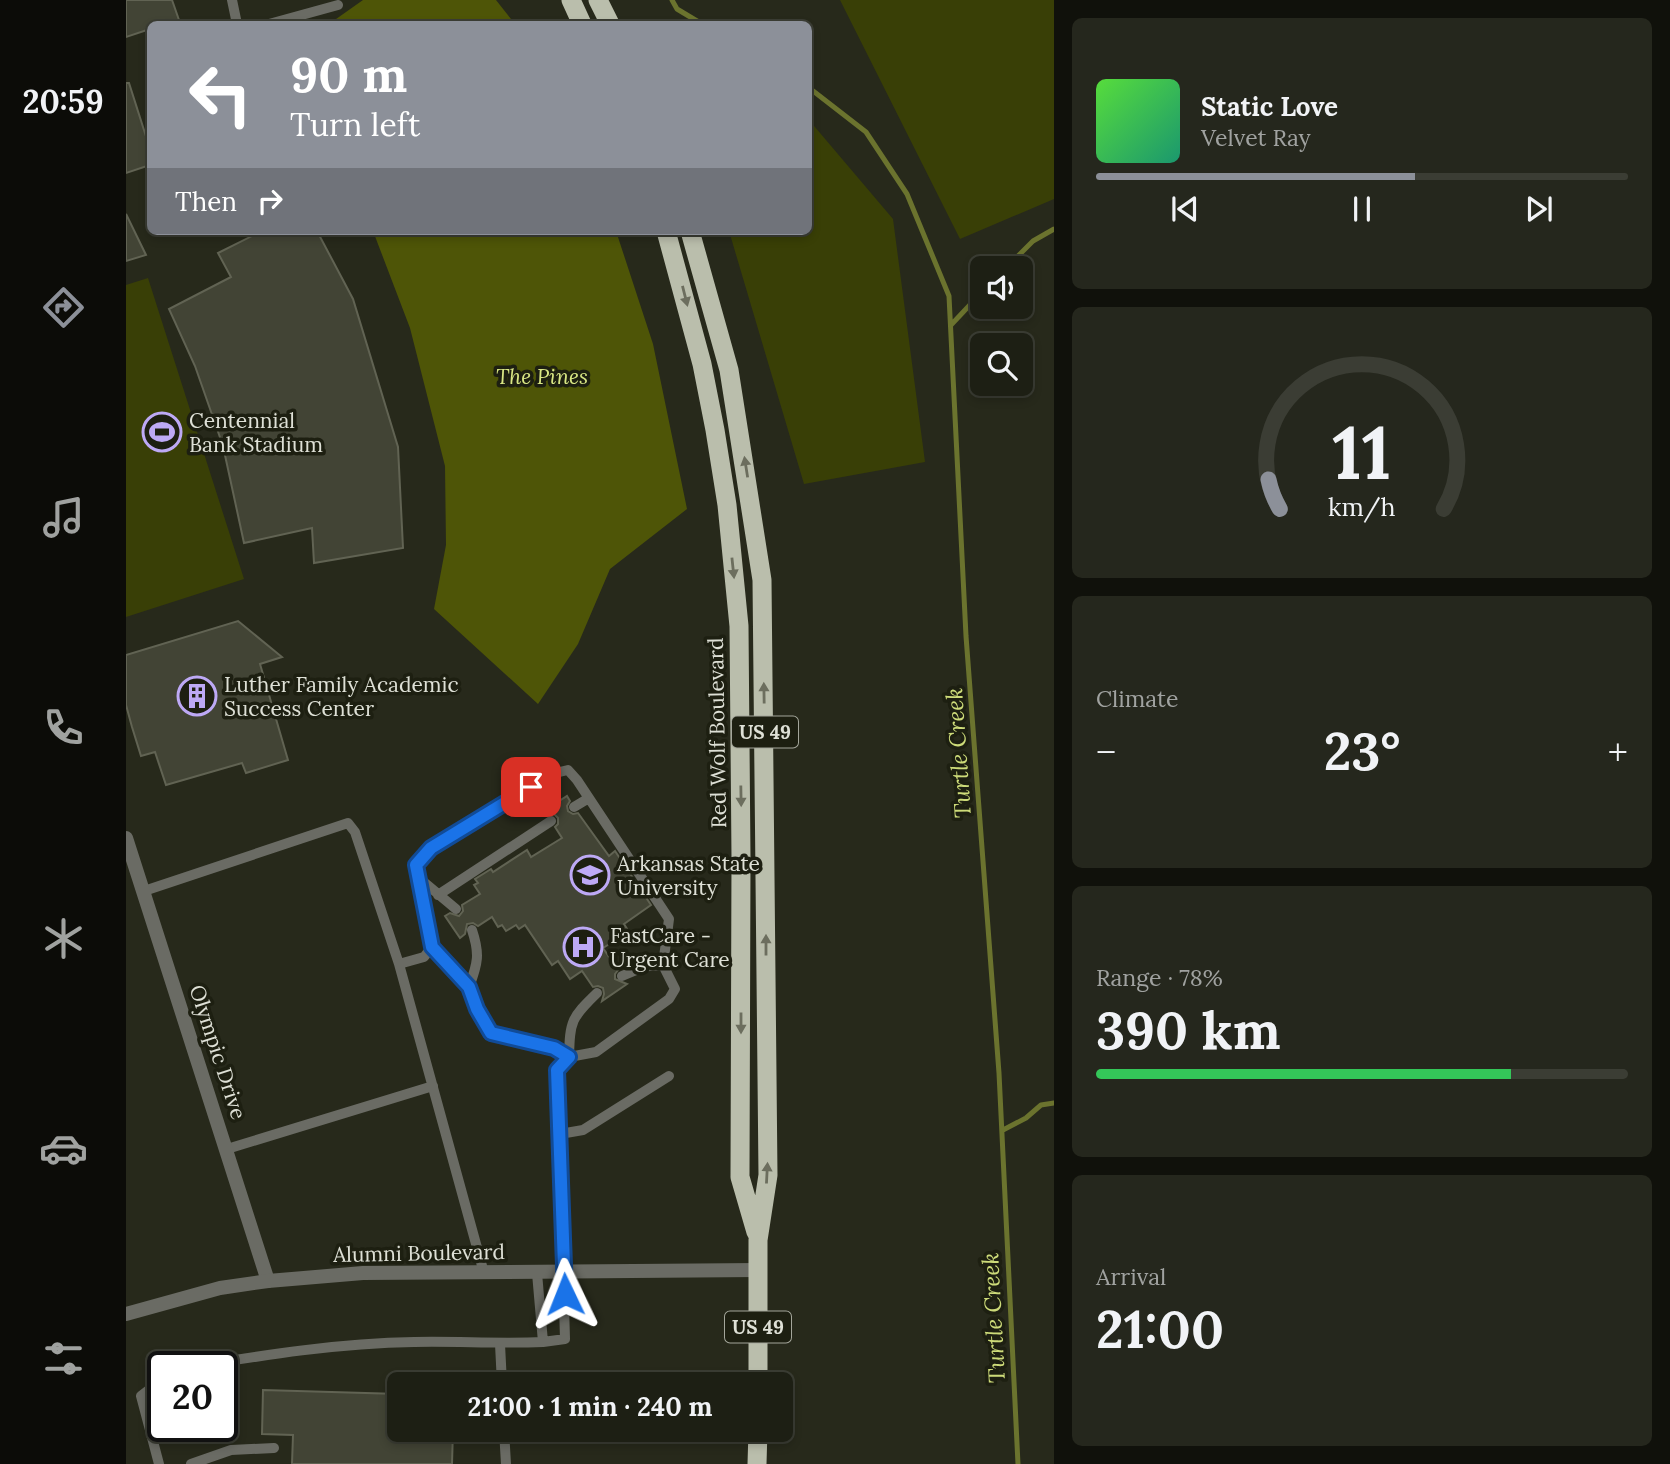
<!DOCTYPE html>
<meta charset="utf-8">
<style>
:root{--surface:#1d1f14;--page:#25271d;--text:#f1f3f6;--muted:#a0a2a0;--line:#3b3d34;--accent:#8c9099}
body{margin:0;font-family:Lora,serif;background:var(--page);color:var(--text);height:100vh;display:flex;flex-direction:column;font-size:26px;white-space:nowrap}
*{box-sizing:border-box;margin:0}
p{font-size:23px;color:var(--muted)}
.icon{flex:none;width:38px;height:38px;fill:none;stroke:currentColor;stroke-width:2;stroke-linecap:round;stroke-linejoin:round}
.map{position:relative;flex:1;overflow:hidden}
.drawer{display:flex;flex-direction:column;gap:18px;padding:18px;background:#10110b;width:616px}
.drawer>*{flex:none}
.top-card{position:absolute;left:21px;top:21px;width:665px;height:214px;border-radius:10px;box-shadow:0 4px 10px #0003,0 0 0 2px var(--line);background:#8c9099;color:#fff;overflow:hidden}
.buttons{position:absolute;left:844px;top:256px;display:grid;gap:14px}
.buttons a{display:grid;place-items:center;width:63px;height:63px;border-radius:10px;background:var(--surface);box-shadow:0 4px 10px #0003,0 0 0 2px var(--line);font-size:35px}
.speed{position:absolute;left:21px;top:1351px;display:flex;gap:14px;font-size:35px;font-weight:700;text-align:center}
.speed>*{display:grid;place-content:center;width:91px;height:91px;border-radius:50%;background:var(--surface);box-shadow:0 4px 10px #0003,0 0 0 2px var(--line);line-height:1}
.speed .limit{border:4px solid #111;border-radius:10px;background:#fff;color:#111}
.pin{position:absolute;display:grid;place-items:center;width:60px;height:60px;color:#fff;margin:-30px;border-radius:14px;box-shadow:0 4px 10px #0006}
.me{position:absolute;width:77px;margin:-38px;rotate:358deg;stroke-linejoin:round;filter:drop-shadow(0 0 5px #0008)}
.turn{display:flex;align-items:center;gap:24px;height:147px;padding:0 28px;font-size:32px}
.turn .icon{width:91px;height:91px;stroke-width:2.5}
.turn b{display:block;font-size:49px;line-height:60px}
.then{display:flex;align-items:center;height:66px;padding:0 28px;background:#0003;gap:14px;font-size:26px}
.big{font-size:52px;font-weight:700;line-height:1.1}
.drawer .card{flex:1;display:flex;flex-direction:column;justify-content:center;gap:10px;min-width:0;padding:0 24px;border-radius:10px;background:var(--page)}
.drawer .dial{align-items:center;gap:0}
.dial svg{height:182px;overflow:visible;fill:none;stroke:var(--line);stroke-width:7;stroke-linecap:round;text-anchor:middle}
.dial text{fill:var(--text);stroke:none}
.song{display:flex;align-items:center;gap:21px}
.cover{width:84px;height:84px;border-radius:10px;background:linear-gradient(135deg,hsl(110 70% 55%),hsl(160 70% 35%))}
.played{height:7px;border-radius:4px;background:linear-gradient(90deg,var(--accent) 60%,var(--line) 60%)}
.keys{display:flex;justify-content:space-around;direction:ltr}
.heat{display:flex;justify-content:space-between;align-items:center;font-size:38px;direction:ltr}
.charge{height:10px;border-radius:5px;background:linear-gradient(90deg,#34c759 78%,var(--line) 0)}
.trip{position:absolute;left:261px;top:1372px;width:406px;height:70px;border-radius:10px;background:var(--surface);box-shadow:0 4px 10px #0003,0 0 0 2px var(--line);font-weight:700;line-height:70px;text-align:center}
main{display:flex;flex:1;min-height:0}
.dock{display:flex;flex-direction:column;width:126px;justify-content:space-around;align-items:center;background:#0c0c08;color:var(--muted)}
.dock .icon{width:49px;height:49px}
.dock .active{color:var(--accent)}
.dock b{font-size:32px;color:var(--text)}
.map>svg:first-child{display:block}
.green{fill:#393f06}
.forest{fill:#4e5507}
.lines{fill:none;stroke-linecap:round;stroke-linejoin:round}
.stream{stroke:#6b732e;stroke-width:5}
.building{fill:#424435;stroke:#616353;stroke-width:2}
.service{stroke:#6a6b64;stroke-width:10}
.minor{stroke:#6a6b64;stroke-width:14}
.tertiary{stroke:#6a6b64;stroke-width:14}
.trunk{stroke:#babeac;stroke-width:19}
.oneway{fill:#6c6e5e}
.route-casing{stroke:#114b97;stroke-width:18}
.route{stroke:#1a73e8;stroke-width:12}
.labels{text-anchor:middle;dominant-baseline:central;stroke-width:7;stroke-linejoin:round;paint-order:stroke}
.shield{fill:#1d1f11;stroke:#a4a69b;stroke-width:2}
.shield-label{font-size:19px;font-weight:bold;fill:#dee0d6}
.park-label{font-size:21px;font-style:italic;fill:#d9e784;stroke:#1d1f11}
.poi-label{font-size:21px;fill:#dee0d6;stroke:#1d1f11;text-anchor:start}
.street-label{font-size:21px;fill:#dee0d6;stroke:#1d1f11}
.water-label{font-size:23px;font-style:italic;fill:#cddb79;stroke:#1d1f11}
</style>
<main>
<nav class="dock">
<b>20:59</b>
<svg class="icon active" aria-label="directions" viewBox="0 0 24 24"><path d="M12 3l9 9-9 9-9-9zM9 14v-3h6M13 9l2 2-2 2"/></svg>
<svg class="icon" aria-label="music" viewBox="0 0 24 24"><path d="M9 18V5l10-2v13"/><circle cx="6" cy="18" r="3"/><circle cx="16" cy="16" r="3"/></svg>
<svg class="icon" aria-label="phone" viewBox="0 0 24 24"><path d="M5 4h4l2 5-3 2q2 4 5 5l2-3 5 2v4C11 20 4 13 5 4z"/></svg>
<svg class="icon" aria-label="climate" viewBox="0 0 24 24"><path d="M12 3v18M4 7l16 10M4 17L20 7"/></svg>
<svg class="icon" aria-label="car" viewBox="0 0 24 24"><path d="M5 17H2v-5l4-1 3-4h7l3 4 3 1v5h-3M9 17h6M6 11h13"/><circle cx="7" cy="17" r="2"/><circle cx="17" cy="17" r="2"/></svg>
<svg class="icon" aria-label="filters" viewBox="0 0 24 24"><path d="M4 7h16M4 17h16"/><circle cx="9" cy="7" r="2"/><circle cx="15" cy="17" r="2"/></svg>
</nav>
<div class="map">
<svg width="928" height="1464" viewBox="0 0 928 1464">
<rect width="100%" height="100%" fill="#27291b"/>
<!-- green -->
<path class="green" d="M 714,0 L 928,0 L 928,199 L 834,239 Z
M 683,120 L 767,219 L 799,462 L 678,484 L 603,231 L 682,231 Z
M 22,278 L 118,579 L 0,617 L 0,285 Z"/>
<!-- forest -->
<path class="forest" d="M 237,0 L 370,0 L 389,24 L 203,24 Z
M 247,231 L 490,231 L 527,344 L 561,509 L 484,569 L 452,644 L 412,704 L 308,609 L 320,545 L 319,466 L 284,328 Z"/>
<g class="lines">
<!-- stream -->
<path class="stream" d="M 546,0 L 551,9 L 576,24
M 682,87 L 740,132 L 781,194 L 823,296 L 840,636 L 873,1073 L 892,1464
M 880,268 L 907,241 L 928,229
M 825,325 L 856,292
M 877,1130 L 900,1118 L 915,1105 L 928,1103"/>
</g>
<!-- building -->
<path class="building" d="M 0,0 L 46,0 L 53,20 L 39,24 L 24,24 L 24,29 L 0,37 Z
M 0,83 L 3,83 L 24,149 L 24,165 L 0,173 Z
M 0,214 L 20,255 L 0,261 Z
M 136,231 L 191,231 L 227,299 L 272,447 L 277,548 L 188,563 L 186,528 L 118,543 L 97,446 L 69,366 L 43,309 L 105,277 L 92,253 Z
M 112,621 L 156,657 L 134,664 L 162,760 L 120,773 L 116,763 L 40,785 L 29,752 L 15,756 L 6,727 L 0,705 L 0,655 Z
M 441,796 L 444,801 L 441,806 L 442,811 L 447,814 L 452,813 L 483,856 L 489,851 L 525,905 L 498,924 L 503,932 L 477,948 L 492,970 L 489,974 L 489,979 L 501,984 L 476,1001 L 478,994 L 477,988 L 472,986 L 467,987 L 456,971 L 444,979 L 432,961 L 426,965 L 399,925 L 393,929 L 390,925 L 380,931 L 376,925 L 372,927 L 366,917 L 352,926 L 347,923 L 341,924 L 339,934 L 334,938 L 319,916 L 324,913 L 333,916 L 337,911 L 336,905 L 354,894 L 348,885 L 352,883 L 349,879 L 365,869 L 367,872 L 401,850 L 405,857 L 436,838 L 429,827 L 432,824 L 432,818 L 428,814 L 421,815 L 418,811 Z
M 137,1390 L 273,1394 L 273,1430 L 327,1430 L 326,1464 L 166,1464 L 167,1435 L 136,1434 Z"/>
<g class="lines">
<!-- service -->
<path class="service" d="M 106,0 L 111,24
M 143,24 L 212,5
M 448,807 L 463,798
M 295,879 L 306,947 L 298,957 L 273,964 L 358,1273
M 18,891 L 222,823 L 229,832 L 273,964
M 312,895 L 425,821
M 330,909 L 293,878 L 290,865 L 305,848 L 425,774 L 442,770 L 451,780 L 543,919 L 537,965
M 346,930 C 354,954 352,963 343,987 L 351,1008 L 365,1033 L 428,1048 L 443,1057 L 470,1052 L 543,999 L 549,989 L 537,965 L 520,966 L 496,976
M 306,947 L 343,987
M 434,1134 L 457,1130 L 543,1076
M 101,1149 L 307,1086
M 417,1342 L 439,1339 L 431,1070 L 443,1057 C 444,1021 445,1018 471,993
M 374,1344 L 376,1384
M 65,1367 C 139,1355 213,1343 288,1342 C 331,1341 374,1344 417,1342 L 411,1273
M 378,1430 L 380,1464
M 33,1464 L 15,1396 L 37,1379
M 65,1464 L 105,1450 L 148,1448"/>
<!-- minor -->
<path class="minor" d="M 0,838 L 142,1281"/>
<!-- tertiary -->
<path class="tertiary" d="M 0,1314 L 94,1288 L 142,1281 L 237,1273 L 632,1270"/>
<!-- trunk -->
<path class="trunk" d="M 445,0 L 456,24
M 472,0 L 484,24
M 540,231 L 576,364 L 589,430 L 601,505 L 613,626 L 615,858 L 614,1177 L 630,1232
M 564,231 L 603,370 L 636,580 L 642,1175 L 632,1240 L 632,1384
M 631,1464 L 632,1430"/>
</g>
<!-- one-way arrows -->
<defs><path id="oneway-solid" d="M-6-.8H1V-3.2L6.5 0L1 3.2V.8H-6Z" transform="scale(1.75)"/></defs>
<g class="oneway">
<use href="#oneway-solid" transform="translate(559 296) rotate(76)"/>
<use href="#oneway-solid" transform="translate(620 467) rotate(-99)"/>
<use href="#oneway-solid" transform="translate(607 568) rotate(84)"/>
<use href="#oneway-solid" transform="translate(638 693) rotate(-91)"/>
<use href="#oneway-solid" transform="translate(615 796) rotate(89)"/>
<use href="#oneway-solid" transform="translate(640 945) rotate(-90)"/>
<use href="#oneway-solid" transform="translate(615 1023) rotate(90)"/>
<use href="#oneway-solid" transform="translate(641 1173) rotate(-87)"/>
</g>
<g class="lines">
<defs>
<path id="route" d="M 405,787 L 305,848 L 290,865 L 306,947 L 343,987 L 351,1009 L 365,1033 L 428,1048 L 443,1057 L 431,1070 L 439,1294"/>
</defs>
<!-- route casing -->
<use href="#route" class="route-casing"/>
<!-- route -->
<use href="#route" class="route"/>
</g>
<!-- icons -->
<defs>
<symbol id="stadium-ring" viewBox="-11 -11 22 22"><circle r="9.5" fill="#1d1f11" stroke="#bda9f5" stroke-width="1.5"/><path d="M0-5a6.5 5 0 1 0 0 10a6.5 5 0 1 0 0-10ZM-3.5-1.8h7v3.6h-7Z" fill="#bda9f5"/></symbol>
<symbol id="building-ring" viewBox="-11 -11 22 22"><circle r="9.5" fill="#1d1f11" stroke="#bda9f5" stroke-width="1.5"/><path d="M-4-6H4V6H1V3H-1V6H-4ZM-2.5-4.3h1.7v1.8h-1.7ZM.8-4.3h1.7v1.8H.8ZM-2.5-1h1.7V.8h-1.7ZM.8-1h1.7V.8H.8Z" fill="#bda9f5"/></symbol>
<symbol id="university-ring" viewBox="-11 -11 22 22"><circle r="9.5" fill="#1d1f11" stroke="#bda9f5" stroke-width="1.5"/><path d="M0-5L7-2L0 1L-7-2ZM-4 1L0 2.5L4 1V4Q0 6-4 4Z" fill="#bda9f5"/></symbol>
<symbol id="hospital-ring" viewBox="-11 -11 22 22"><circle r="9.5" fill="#1d1f11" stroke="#bda9f5" stroke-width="1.5"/><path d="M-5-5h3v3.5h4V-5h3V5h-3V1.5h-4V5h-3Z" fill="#bda9f5"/></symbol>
</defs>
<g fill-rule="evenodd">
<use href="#stadium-ring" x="14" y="410" width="44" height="44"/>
<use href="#building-ring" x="49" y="674" width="44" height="44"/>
<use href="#university-ring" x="442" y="853" width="44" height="44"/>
<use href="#hospital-ring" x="435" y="925" width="44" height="44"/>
</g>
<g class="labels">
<!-- shield labels -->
<g class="shield">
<rect x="606" y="716.5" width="66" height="31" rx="5"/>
<rect x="599" y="1311.5" width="66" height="31" rx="5"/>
</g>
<g class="shield-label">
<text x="639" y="732">US 49</text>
<text x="632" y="1327">US 49</text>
</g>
<!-- park labels -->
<g class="park-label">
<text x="416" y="376">The Pines</text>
</g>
<!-- poi labels -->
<g class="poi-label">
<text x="63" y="420">Centennial<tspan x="63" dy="24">Bank Stadium</tspan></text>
<text x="98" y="684">Luther Family Academic<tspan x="98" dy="24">Success Center</tspan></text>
<text x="491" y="863">Arkansas State<tspan x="491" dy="24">University</tspan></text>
<text x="484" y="935">FastCare -<tspan x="484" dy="24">Urgent Care</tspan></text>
</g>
<!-- street labels -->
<g class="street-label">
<text transform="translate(591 733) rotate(-91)">Red Wolf Boulevard</text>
<text transform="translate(92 1052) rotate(72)">Olympic Drive</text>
<text transform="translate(293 1253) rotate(-1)">Alumni Boulevard</text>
</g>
<!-- water labels -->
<g class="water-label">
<text transform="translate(832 753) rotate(-94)">Turtle Creek</text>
<text transform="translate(867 1318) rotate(-93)">Turtle Creek</text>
</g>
</g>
</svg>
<div class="buttons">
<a><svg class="icon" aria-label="sound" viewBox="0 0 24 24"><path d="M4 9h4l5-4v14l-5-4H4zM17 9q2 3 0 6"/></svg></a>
<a><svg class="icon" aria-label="search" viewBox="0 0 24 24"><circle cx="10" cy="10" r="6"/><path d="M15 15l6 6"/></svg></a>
</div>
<div class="speed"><div class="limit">20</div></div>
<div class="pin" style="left:405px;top:787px;background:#d93025"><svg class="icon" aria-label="arrive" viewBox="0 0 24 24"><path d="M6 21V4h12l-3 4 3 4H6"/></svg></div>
<svg class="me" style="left:439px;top:1294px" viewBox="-20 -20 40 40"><path d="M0-17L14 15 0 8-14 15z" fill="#1a73e8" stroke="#fff" stroke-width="4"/></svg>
<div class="trip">21:00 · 1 min · 240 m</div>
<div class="top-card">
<div class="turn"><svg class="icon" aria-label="left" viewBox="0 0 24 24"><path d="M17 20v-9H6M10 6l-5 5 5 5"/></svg><div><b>90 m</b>Turn left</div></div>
<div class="then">Then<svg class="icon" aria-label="right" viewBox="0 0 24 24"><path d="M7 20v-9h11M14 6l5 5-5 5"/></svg></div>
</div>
</div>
<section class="drawer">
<div class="card">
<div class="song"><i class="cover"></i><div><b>Static Love</b><p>Velvet Ray</p></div></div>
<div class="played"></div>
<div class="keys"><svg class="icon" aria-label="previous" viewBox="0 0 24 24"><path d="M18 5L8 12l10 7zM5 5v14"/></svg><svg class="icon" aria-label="pause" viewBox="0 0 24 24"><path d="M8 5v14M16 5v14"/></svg><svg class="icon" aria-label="next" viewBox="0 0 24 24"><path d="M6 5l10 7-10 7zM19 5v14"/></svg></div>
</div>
<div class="card dial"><svg viewBox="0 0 100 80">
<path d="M14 69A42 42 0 1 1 86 69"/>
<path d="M14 69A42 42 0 0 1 9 56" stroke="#8c9099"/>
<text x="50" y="56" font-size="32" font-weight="700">11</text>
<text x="50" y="72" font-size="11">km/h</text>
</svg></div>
<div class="card"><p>Climate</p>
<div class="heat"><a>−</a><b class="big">23°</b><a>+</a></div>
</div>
<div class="card"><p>Range · 78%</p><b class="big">390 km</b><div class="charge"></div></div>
<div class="card"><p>Arrival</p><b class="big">21:00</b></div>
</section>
</main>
